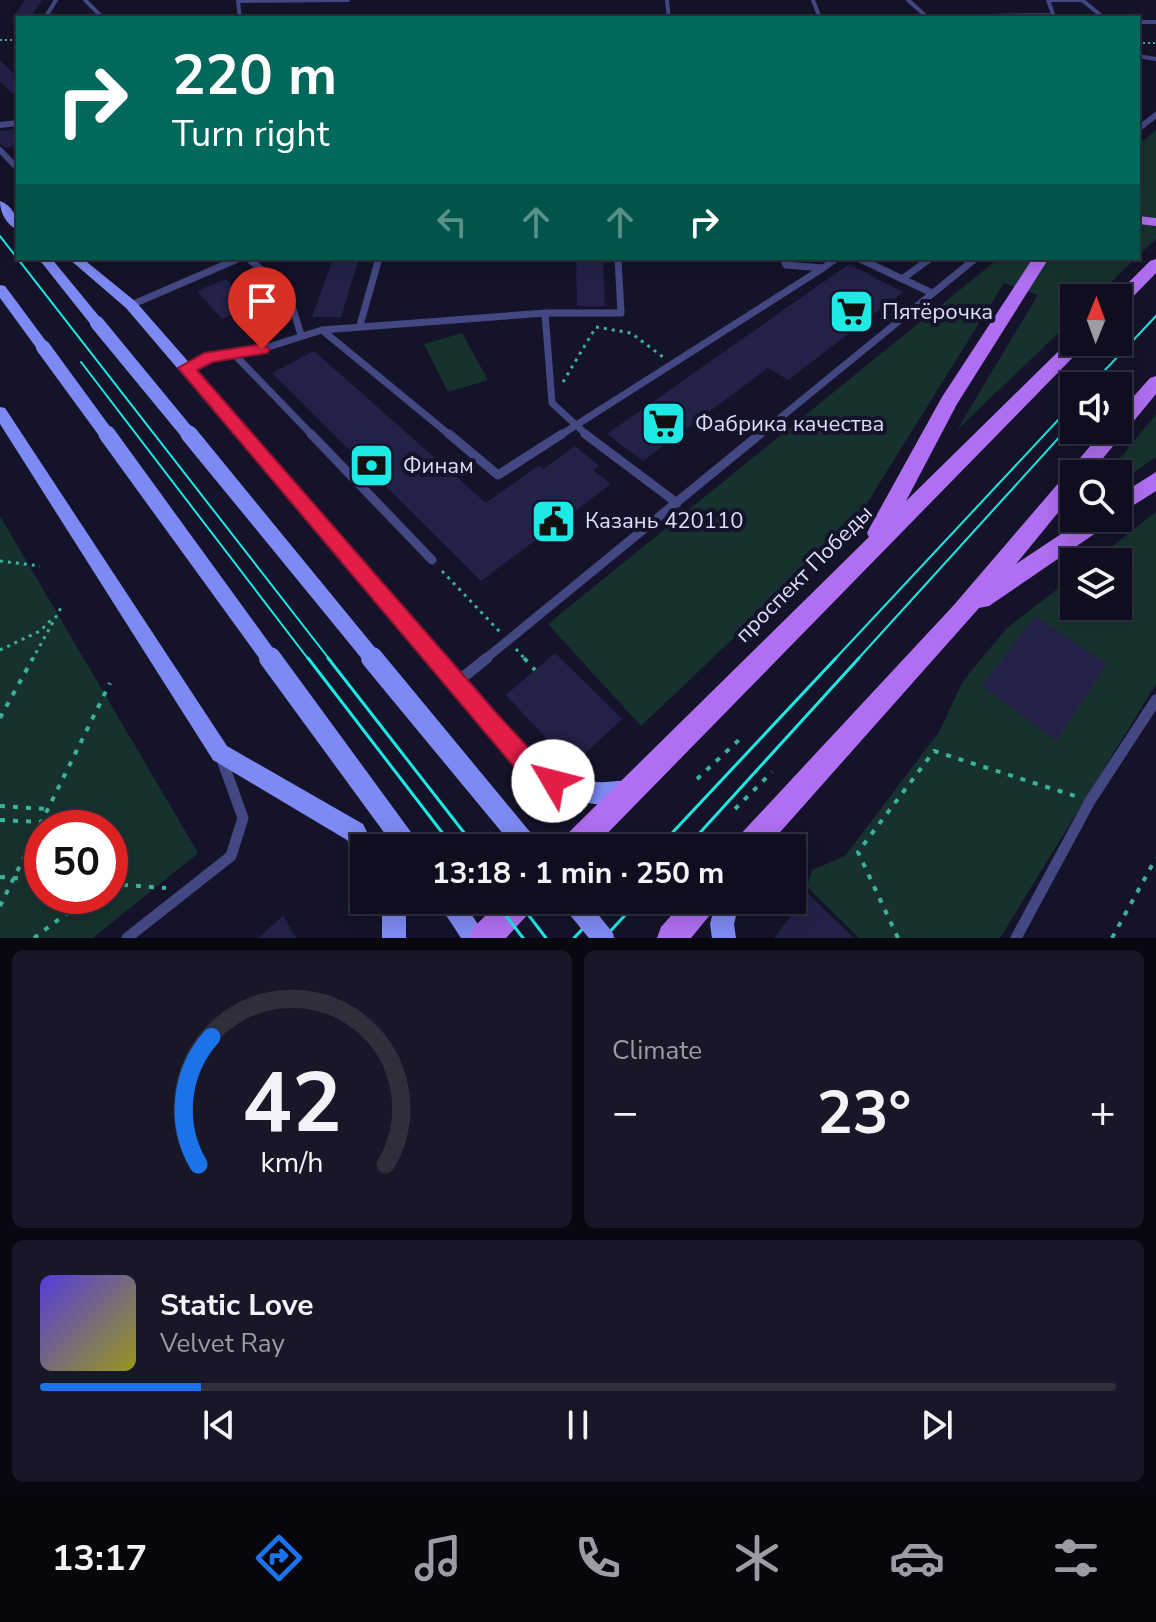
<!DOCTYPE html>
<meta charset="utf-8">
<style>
:root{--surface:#0f0e1f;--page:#181728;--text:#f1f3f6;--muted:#9b9ca4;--line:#2f2e3d;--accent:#1a73e8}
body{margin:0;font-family:"Nunito Sans",sans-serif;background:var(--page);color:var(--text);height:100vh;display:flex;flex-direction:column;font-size:30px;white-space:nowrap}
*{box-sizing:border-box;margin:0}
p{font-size:26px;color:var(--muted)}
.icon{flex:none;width:44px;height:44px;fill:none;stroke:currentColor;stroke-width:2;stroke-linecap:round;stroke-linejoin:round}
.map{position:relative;height:938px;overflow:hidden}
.details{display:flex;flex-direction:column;gap:12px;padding:12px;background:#080811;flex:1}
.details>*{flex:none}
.banner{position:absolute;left:16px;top:16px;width:1124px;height:244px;border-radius:0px;box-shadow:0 4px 20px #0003,0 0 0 2px var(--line);background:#00695c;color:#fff;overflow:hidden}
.needle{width:52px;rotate:1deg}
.fabs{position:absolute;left:1060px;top:284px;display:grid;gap:16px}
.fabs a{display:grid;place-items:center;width:72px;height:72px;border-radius:0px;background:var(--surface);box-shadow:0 4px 20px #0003,0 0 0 2px var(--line);font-size:40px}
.speed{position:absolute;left:24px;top:810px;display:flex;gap:16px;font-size:40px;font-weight:700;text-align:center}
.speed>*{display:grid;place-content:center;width:104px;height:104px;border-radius:50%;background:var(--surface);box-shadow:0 4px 20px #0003,0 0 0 2px var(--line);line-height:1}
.speed .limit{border:12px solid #d22;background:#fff;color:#111}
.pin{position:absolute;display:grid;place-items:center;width:68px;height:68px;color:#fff;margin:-82px -34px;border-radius:50% 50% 50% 0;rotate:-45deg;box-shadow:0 0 8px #0007}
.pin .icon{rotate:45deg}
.me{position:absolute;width:88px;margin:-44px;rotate:307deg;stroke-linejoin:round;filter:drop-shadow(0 0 6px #0008)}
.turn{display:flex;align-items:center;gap:28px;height:168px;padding:0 24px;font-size:36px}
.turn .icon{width:104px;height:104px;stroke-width:2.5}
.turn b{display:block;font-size:56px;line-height:68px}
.lanes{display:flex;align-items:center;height:76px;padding:0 24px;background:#0003;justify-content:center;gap:40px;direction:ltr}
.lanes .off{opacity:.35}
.big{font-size:60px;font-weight:700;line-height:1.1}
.details .card{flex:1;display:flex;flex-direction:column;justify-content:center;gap:12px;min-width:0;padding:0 28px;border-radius:12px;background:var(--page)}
.details .dial{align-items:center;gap:0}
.dial svg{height:208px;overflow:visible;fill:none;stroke:var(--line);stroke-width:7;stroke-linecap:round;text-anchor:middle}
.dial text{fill:var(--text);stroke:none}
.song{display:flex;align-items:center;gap:24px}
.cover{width:96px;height:96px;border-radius:12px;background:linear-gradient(135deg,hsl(250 70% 55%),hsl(60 70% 35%))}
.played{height:8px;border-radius:4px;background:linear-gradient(90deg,var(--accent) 15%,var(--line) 15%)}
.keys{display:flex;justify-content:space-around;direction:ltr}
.heat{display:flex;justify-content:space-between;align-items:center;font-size:44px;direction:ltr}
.details .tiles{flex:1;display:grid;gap:12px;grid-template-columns:1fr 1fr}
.card:last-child{grid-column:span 2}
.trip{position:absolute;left:350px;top:834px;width:456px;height:80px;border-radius:0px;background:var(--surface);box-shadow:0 4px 20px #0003,0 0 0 2px var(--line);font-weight:700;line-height:80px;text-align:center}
.menu{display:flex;height:128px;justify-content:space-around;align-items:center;background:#06060c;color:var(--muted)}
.menu .icon{width:56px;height:56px}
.menu .selected{color:var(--accent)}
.menu b{font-size:36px;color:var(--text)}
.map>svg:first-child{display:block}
.green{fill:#17322e;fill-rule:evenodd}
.building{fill:#242148}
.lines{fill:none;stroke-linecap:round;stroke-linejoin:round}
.path-far2{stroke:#3cb29c;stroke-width:2;stroke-dasharray:2 3;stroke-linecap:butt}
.path-far1{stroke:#3cb29c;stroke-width:3;stroke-dasharray:3 5;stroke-linecap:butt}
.path{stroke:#3cb29c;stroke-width:4;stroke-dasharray:5 8;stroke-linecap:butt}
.service-far4{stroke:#434883;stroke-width:4}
.service-far3{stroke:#434883;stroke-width:6}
.service-far2{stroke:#434883;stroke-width:7}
.service-far1{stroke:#434883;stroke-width:9}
.service{stroke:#434883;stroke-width:11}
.secondary{fill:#7e8af3;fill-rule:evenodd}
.primary{fill:#b06ff2;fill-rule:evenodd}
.tram-far1{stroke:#1ceae5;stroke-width:2}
.tram{stroke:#1ceae5;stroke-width:3}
.secondary-bridge-far2{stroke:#7e8af3;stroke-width:14}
.secondary-bridge-far1{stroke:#7e8af3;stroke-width:17}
.secondary-bridge{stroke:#7e8af3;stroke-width:22}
.route{fill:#e11d48;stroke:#92132f;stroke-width:2}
.labels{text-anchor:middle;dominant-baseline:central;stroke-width:8;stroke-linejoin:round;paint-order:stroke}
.poi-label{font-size:22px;fill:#dedefc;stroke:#141329;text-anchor:start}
.street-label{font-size:22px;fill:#dedefc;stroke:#141329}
</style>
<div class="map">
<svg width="1156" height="938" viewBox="0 0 1156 938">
<rect width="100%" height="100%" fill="#141329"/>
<!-- green -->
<path class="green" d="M 1156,130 L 1156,239 L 1138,256 L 1138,145 Z
M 999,258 L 1136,258 L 1095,298 L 1074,298 L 1074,318 L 957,430 L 1038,295 L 1004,283 L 854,524 L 641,726 L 548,624 Z
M 462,333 L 488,380 L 448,392 L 424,344 Z
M 1156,414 L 1156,457 L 1118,484 L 1118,474 L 1107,474 Z
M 1156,512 L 1156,684 L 1000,938 L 859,938 L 807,887 L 812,870 L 845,856 L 939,732 L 963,681 L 1007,628 L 1074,576 L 1074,606 L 1118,606 L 1118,562 L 1092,562 Z
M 0,516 L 198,853 L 93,938 L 0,938 ZM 110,828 L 110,896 L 42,896 L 42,828 Z"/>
<!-- building -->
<path class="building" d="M 25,0 L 42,0 L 30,18 L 13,18 Z
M 0,60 L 18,78 L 18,99 L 0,81 Z
M 18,129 L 18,144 L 6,148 L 0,144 L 0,131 Z
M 333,258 L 359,258 L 341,317 L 312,317 Z
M 576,258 L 603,258 L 605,306 L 577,306 Z
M 849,264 L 903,292 L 788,380 L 768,368 L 643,461 L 607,434 Z
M 226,279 L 251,306 L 222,319 L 197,291 Z
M 314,351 L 486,503 L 539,465 L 543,469 L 575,446 L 599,466 L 593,470 L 611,484 L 481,581 L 272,373 Z
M 1035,616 L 1107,664 L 1056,741 L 982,686 Z
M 555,653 L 622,719 L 572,766 L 506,695 Z
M 808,894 L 854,938 L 774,938 Z
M 283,916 L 296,938 L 258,938 Z"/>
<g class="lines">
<!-- path-far2 -->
<path class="path-far2" d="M 0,40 L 18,40
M 1138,43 L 1156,43"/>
<!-- path-far1 -->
<path class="path-far1" d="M 596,327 L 631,333 L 663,357
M 563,382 L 596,327
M 0,561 L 40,566
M 442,571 L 500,632
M 516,649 L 526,660
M 0,650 L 40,631 L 54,617
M 32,660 L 63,604"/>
<!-- path -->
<path class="path" d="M 524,658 L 535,670
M 0,718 L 33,658
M 697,779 L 742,737
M 0,806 L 47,809
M 735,809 L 772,772
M 0,820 L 40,822
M 0,877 L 42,880
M 110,884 L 166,888
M 0,906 L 110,683
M 34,938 L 90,896
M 898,938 L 858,852 L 934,751 L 1075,796
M 1112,938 L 1156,858"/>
<!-- service-far4 -->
<path class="service-far4" d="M 85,0 L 103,18
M 813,0 L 820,18
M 908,0 L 928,18
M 1082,0 L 1104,18
M 667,1 L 669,18
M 928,17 L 1051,15
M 1054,17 L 1048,0 L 1082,0
M 45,18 L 56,0
M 240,18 L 238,1 L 348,0
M 1138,22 L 1156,22
M 1138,56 L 1156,59"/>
<!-- service-far3 -->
<path class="service-far3" d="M 0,125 L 18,123
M 1138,129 L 1156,115
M 0,150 L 18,169"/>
<!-- service-far2 -->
<path class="service-far2" d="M 248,258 L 288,293 L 301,335
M 783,258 L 786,265 L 823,268 L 837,258
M 858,258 L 932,293
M 902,279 L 931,258
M 131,305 L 240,258
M 360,325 L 379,258
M 322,330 L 451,436
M 232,352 L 313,436
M 186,368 L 210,357 L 262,349 L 322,330 L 545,313
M 559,436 L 823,268
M 588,436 L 552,403 L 545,313 L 621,313 L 618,258
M 758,436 L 976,258"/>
<!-- service-far1 -->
<path class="service-far1" d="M 311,434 L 432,560
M 449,434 L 498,475 L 562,434
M 585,434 L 677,503
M 484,660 L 760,434"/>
<!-- service -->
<path class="service" d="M 457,682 L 487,658
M 127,938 L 231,856 L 243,818 L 221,757
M 1016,938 L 1090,801 L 1156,700"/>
<!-- secondary -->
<path class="secondary" d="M 0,201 C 12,205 18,218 18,230 C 6,225 0,212 0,201 Z
M 38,258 L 51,258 L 102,320 L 102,326 L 92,326 Z
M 68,258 L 82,258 L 136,302 L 537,760 C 557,771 575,781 597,782 C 610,783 624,778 636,783 L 639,791 L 636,799 C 597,815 555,795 523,774 L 126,308 Z
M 0,285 L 5,286 L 48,344 L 50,347 L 48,350 L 38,350 L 0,298 Z
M 0,407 L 5,408 L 227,746 L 363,824 L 375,848 L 364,848 L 364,859 L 356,856 L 347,840 L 213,760 L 0,424 Z
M 382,900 L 406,900 L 406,938 L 382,938 Z
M 436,900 L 462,900 L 487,938 L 461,938 Z
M 716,900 L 740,900 L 734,924 L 736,938 L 712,938 L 710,924 Z"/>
<!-- primary -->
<path class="primary" d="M 1138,216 L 1156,218 L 1156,226 L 1138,224 Z
M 1033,258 L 1049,258 L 957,404 L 906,501 L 1072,338 L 1074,342 L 1087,342 L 1084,346 L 593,848 L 559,848 L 563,838 L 869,537 L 867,533 L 870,527 L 942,397 Z
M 1156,259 L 1156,273 L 1124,306 L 1118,307 L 1118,298 L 1113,298 L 1150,261 Z
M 1156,376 L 1156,394 L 1090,474 L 1074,474 L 1074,493 L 1016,564 L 1085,518 L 1113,518 L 1109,524 L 989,606 L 979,608 L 766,848 L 733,848 L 737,838 L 953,606 L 1104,430 L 1118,430 L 1118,414 L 1150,378 Z
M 1156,472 L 1156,491 L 1118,515 L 1118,496 Z
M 501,900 L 537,900 L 532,910 L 506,938 L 470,938 L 474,927 Z
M 685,900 L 719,900 L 714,910 L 691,938 L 657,938 L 661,927 Z"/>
<!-- tram-far1 -->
<path class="tram-far1" d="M 0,236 L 330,660
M 81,362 L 309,660
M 1090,386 L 1156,316
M 834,660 L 1074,403
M 857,660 L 1074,421"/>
<!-- tram -->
<path class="tram" d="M 308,658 L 454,848
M 328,658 L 476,848
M 658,848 L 836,658
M 686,848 L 859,658
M 494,900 L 523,938
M 517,900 L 546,938
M 574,938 L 610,900
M 604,938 L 639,900"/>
<!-- secondary-bridge-far2 -->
<path class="secondary-bridge-far2" d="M 97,323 L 190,436
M 43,347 L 108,436"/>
<!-- secondary-bridge-far1 -->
<path class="secondary-bridge-far1" d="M 107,434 L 271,660
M 189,434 L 374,660"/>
<!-- secondary-bridge -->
<path class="secondary-bridge" d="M 270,658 L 409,848
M 372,658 L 529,848
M 572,900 L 603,938"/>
</g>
<!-- route -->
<path class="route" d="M 262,344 L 270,349 L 267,353 L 213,362 L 197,370 L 499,716 L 538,758 L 562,773 L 565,781 L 562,790 L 553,794 L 521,775 L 178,368 L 204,353 Z"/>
<!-- icons -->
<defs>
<symbol id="supermarket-square" viewBox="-11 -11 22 22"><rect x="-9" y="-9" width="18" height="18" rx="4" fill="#1ceae5" stroke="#141329"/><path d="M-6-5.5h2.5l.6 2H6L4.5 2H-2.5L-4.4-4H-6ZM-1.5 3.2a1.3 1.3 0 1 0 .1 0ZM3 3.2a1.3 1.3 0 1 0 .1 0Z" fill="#111"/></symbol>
<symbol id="bank-square" viewBox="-11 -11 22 22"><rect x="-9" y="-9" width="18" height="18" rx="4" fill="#1ceae5" stroke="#141329"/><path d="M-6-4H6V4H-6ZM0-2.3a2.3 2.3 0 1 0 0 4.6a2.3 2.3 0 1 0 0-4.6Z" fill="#111"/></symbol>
<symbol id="civic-square" viewBox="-11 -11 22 22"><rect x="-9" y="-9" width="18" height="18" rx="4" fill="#1ceae5" stroke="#141329"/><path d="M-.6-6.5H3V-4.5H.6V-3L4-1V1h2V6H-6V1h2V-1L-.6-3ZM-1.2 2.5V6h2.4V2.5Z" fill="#111"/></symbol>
</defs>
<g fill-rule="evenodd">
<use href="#supermarket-square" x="826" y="286" width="51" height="51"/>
<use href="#supermarket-square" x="638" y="398" width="51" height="51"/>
<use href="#bank-square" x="346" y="440" width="51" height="51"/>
<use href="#civic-square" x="528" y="496" width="51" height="51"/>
</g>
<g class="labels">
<!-- poi labels -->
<g class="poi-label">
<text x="882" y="312">Пятёрочка</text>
<text x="695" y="424">Фабрика качества</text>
<text x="403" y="466">Финам</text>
<text x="585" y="521">Казань 420110</text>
</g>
<!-- street labels -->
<g class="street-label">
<text transform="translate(804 574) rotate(-45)">проспект Победы</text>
</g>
</g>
</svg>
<div class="fabs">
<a><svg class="needle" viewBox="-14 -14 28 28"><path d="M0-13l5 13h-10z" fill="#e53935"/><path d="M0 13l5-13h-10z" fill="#9b9ca4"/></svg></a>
<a><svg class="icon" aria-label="sound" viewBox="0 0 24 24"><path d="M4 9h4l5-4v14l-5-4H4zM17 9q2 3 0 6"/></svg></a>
<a><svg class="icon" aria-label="search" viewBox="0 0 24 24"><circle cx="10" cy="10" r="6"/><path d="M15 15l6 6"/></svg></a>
<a><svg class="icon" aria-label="layers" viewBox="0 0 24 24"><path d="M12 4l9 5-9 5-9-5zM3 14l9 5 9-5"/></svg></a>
</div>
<div class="speed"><div class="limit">50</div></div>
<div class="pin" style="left:262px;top:349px;background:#d93025"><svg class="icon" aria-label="arrive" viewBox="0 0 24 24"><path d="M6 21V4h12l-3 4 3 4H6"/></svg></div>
<svg class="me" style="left:553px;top:781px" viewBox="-20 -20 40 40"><circle r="19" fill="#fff"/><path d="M0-13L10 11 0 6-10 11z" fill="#e11d48"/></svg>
<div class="trip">13:18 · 1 min · 250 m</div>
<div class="banner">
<div class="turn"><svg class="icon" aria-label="right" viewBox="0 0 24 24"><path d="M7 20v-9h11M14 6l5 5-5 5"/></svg><div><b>220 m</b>Turn right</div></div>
<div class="lanes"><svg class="icon off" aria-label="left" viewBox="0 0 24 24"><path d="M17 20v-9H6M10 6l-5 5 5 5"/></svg><svg class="icon off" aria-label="ahead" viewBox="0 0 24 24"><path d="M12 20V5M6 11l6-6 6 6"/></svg><svg class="icon off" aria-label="ahead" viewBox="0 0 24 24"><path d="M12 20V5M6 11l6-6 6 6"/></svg><svg class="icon" aria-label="right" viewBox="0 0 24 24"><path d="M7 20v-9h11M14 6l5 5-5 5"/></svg></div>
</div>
</div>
<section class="details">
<div class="tiles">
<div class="card dial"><svg viewBox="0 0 100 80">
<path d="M14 69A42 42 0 1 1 86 69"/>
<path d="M14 69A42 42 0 0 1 19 20" stroke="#1a73e8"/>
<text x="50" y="56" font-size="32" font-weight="700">42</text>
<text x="50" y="72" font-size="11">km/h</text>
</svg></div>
<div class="card"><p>Climate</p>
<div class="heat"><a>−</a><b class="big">23°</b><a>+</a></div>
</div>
<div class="card">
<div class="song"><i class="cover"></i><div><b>Static Love</b><p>Velvet Ray</p></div></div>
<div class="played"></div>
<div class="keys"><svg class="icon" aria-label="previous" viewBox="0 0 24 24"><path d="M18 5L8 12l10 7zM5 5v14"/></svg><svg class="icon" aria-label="pause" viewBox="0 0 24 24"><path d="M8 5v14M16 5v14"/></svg><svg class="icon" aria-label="next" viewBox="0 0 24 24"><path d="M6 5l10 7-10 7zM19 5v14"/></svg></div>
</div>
</div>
</section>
<nav class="menu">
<b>13:17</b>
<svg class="icon selected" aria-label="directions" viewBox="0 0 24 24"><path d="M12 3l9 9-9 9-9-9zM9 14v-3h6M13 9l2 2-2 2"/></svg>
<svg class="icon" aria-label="music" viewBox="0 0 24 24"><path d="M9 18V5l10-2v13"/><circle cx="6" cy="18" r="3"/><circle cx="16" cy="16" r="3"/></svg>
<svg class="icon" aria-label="phone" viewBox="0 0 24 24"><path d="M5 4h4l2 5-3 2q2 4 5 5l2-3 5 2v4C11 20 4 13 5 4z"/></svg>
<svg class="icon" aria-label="climate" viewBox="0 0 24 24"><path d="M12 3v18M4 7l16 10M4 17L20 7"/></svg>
<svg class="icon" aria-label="car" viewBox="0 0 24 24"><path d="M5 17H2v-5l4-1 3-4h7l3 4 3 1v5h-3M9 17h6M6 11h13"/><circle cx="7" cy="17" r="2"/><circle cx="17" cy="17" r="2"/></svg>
<svg class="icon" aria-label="filters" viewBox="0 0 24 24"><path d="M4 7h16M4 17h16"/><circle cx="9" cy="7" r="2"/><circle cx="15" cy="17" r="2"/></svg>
</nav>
